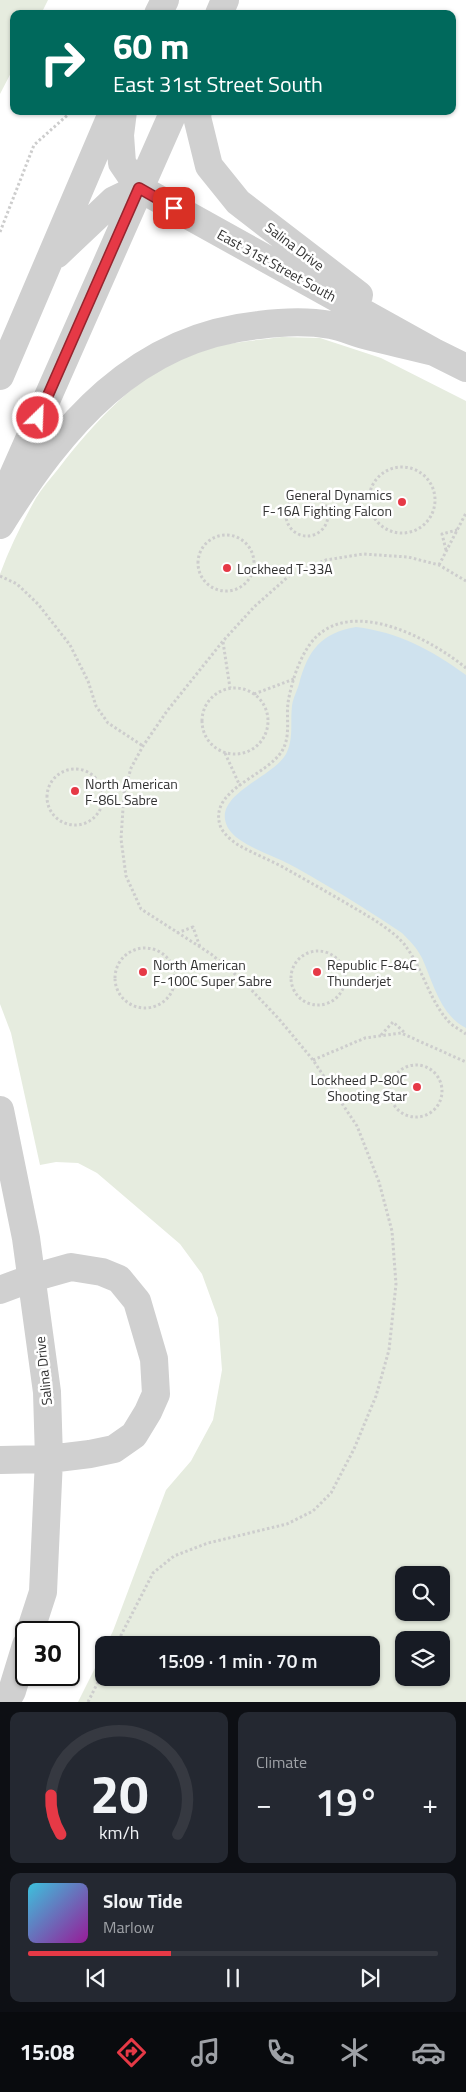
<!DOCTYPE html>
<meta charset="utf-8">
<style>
:root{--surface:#171b24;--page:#242831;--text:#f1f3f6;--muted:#9ea1a6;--line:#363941;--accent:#e63946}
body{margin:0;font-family:"Titillium Web",sans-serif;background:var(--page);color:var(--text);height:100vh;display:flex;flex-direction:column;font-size:19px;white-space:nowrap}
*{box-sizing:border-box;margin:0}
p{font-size:16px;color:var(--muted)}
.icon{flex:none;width:28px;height:28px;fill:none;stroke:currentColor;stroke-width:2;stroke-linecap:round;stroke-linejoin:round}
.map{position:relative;height:1702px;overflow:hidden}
.sheet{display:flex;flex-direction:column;gap:10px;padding:10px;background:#0d0f14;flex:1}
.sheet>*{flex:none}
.guide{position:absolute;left:10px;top:10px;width:446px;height:105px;border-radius:10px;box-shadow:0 1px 4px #0004;background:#00695c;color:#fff;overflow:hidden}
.controls{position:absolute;left:395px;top:1566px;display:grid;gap:10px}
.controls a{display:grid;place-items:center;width:55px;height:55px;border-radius:10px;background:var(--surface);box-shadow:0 1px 4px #0004;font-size:25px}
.speed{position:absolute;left:15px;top:1621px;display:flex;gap:10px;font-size:25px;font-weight:700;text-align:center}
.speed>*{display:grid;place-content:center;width:65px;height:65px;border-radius:50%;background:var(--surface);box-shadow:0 1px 4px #0004;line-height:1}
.speed .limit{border:2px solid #111;border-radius:8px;background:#fff;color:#111}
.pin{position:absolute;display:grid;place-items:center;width:42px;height:42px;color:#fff;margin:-21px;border-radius:10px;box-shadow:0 2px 8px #0006}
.me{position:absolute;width:55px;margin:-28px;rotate:24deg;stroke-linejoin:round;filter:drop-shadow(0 0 4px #0008)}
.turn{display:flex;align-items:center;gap:18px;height:105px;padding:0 20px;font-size:22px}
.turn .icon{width:65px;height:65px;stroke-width:2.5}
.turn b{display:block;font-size:35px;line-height:42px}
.big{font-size:38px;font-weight:600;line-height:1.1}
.sheet .widget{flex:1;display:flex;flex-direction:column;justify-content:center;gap:8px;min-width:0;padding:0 18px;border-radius:10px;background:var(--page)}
.sheet .dial{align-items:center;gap:0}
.dial svg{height:130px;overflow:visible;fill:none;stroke:var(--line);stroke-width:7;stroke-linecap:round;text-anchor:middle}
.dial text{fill:var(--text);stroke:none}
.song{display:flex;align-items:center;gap:15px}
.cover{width:60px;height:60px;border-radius:8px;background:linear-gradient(135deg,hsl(190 70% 55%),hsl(300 70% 35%))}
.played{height:5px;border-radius:2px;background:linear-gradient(90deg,var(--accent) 35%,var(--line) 35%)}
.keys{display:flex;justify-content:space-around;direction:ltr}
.heat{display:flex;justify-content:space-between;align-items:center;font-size:28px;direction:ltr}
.sheet .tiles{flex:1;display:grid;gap:10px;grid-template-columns:1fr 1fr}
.widget:last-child{grid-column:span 2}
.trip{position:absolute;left:95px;top:1636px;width:285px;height:50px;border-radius:10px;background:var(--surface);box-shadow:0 1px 4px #0004;font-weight:600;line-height:50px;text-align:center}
.dock{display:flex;height:80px;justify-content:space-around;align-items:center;background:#090b0e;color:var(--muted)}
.dock .icon{width:35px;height:35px}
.dock .selected{color:var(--accent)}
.dock b{font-size:22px;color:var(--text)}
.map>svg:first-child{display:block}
.green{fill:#e6ecdf;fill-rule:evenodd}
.water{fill:#cfe2ee}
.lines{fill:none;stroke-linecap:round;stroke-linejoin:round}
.path{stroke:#cdcdcd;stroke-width:3;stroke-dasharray:2.5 2.5;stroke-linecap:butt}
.minor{stroke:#d0d0d0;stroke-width:28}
.route-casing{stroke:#96252e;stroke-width:12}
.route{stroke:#e63946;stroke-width:9}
.poi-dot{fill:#e63946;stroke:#fff;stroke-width:2}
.labels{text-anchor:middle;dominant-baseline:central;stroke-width:5;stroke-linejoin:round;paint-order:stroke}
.street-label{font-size:14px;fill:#333;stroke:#fff}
.poi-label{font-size:14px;fill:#333;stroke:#fff;text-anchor:start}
</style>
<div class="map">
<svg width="466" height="1702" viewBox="0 0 466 1702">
<rect width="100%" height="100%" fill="#fff"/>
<!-- green -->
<path class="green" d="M 0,0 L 48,0 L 41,14 L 14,14 L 14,67 L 0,94 Z
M 282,337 L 320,338 L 381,358 L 466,401 L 466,1702 L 78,1702 L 104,1650 L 104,1678 L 371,1678 L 371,1645 L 106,1645 L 113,1631 L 166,1490 L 191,1461 L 213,1420 L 222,1370 L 218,1318 L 202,1274 L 180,1244 L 97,1173 L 78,1163 L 56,1162 L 40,1165 L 11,1033 L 0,1004 L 0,574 C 10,547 22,523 36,498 C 42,488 51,478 59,468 C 92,425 137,375 188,354 C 215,343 253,341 282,337 ZM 404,1575 L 441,1575 L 441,1612 L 404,1612 ZM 404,1640 L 441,1640 L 441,1678 L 404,1678 Z"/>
<!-- water -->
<path class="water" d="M 356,627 C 398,632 432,650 466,675 L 466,1028 C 440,1015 433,982 422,958 C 417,948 410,941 402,933 C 375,915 347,897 319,881 C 309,875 299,869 289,864 C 272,855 238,845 228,828 C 210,795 273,778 286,754 C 294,738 290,723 292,706 C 293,698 297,691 299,684 C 308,650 321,633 356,627 Z"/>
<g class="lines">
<!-- path -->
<path class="path" d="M 0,232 L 34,145 L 72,111
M369 500a33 33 0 1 1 66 0a33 33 0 1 1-66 0Z
M286 515a21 21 0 1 1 42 0a21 21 0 1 1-42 0Z
M198 563a28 28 0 1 1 56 0a28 28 0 1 1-56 0Z
M 446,550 L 442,534 L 457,530
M 439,565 L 466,513
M 0,576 L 17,584 L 38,604 L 70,645 L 88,681 L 96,706 L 108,723 L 143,746
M 223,642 L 230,688
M 466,668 C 432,640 356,598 316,637 C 305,648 297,667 293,681 C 291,688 289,696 288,703 C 286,719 291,736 282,751 C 266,777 206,790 221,828 C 225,835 233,842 240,846 C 253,853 267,859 281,866 C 313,884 345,902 376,921 C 386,928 401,938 407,948 C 424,972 430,1002 450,1023 C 454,1027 461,1030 466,1034
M202 721a33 33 0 1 1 66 0a33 33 0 1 1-66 0Z
M 254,694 L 294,679
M 225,753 L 240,786
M47 797a28 28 0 1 1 56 0a28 28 0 1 1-56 0Z
M 177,933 L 193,927 L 200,947
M115 978a30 30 0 1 1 60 0a30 30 0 1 1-60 0Z
M291 978a27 27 0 1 1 54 0a27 27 0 1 1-54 0Z
M 381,1035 L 393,1022 L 405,1033
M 313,1060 L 365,1038 L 401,1033 L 466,1062
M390 1091a26 26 0 1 1 52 0a26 26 0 1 1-52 0Z
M 116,1645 L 153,1573 L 174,1556 L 208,1543 L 287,1524 L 313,1511 L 331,1493 L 354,1449 L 376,1396 L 389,1350 L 396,1284 L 392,1231 L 379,1182 L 357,1126 L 313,1060 L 279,1019 L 241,979 L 211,954 L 141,909 L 126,876 L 121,839 L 124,793 L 131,768 L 143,746 L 167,711 L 223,641 L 254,607 L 290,575 L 326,560 L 363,554 L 408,557 L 439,565 L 466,581
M 88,1702 L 104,1670"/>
<!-- minor -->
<path class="minor" d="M 158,14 L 165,0
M 219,14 L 225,0
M 123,111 L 120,135 L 122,163 L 139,188 L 434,352 L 466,368
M 198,111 L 197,117 L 209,166 L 238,202 L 359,295
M 57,254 L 114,200 L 139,188
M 0,376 L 113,111
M 4,496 L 174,111
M 0,525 C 62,426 135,337 259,325 C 282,322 308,321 331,325 C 342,327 353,332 364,335 C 387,341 411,346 434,352
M 0,1110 L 26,1238 L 47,1392 L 49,1459 L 43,1592 L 30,1632
M 0,1290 L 32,1278 L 71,1267 L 102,1272 L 119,1279 L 137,1301 L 154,1359 L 156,1394 L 148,1412 L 134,1435 L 114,1449 L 90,1454 L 49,1459 L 0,1460
M 6,1702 L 12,1691 L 26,1645"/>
</g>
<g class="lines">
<defs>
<path id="route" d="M 38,418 L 139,188 L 174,208"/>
</defs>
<!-- route casing -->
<use href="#route" class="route-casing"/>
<!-- route -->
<use href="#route" class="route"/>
</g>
<!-- markers -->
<g class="poi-dot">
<circle cx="402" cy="502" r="5"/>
<circle cx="227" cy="568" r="5"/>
<circle cx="75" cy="791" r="5"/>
<circle cx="143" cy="972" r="5"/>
<circle cx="317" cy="972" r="5"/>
<circle cx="417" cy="1087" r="5"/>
</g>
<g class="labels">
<!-- street labels -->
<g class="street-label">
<text transform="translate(295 246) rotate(37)">Salina Drive</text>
<text transform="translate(277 265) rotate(29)">East 31st Street South</text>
<text transform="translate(43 1371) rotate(-96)">Salina Drive</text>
</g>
<!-- poi labels -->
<g class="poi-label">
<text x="392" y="494" text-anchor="end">General Dynamics<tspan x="392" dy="16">F-16A Fighting Falcon</tspan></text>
<text x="237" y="568">Lockheed T-33A</text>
<text x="85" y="783">North American<tspan x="85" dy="16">F-86L Sabre</tspan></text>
<text x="153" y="964">North American<tspan x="153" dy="16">F-100C Super Sabre</tspan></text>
<text x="327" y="964">Republic F-84C<tspan x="327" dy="16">Thunderjet</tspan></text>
<text x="407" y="1079" text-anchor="end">Lockheed P-80C<tspan x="407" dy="16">Shooting Star</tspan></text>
</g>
</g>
</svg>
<div class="controls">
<a><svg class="icon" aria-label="search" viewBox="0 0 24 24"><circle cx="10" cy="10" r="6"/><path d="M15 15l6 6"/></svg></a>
<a><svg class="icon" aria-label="layers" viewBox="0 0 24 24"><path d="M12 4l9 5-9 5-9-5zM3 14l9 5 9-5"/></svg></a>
</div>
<div class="speed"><div class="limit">30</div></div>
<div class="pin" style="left:174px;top:208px;background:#d93025"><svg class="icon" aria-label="arrive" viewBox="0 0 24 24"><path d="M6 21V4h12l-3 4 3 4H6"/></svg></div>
<svg class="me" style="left:38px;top:418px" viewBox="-20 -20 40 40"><circle r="17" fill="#e63946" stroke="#fff" stroke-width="3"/><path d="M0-11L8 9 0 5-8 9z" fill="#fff"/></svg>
<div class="trip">15:09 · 1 min · 70 m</div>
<div class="guide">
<div class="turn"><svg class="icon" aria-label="right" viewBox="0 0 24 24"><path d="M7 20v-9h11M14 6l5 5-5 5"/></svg><div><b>60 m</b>East 31st Street South</div></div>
</div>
</div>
<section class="sheet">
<div class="tiles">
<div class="widget dial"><svg viewBox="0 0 100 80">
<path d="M14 69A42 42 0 1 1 86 69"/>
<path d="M14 69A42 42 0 0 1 8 45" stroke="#e63946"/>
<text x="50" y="56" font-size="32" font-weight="700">20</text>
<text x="50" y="72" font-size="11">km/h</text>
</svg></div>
<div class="widget"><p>Climate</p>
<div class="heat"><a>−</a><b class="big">19°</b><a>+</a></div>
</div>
<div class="widget">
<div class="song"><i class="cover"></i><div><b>Slow Tide</b><p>Marlow</p></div></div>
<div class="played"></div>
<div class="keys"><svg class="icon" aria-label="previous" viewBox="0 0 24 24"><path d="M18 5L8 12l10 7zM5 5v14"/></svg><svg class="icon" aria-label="pause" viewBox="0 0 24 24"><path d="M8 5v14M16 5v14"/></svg><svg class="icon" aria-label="next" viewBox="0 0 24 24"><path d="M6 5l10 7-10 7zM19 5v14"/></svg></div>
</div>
</div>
</section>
<nav class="dock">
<b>15:08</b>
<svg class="icon selected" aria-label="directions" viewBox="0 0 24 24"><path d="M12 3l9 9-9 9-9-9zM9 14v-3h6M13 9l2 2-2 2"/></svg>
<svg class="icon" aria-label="music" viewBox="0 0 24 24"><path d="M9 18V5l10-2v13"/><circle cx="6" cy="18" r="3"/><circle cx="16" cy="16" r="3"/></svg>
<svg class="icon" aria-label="phone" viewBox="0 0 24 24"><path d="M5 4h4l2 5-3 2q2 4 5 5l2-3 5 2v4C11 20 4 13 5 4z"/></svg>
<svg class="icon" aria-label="climate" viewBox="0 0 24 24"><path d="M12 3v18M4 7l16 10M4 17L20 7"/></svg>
<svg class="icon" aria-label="car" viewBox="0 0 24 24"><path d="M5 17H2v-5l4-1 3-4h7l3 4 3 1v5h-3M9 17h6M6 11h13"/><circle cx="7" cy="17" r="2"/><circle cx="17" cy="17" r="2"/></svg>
</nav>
